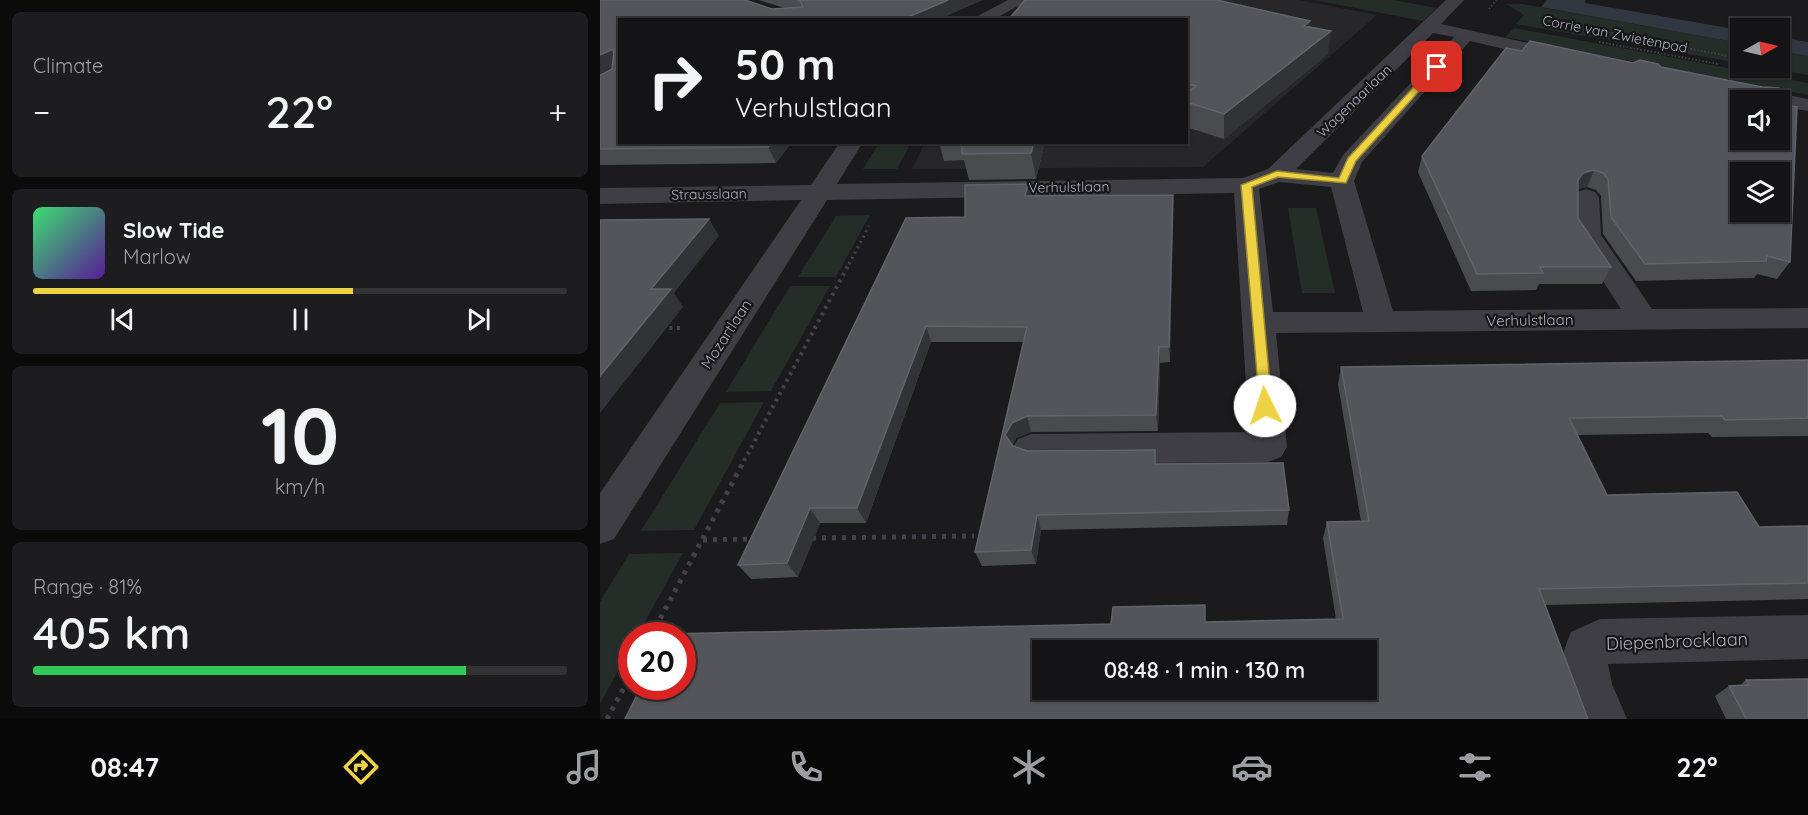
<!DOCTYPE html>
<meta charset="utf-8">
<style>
:root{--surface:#141416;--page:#1d1d1f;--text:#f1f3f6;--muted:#9d9ea1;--line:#333335;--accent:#edd343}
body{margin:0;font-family:Quicksand,sans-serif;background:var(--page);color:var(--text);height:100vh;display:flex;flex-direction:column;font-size:22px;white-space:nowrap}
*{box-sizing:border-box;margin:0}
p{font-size:20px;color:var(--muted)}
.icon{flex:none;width:33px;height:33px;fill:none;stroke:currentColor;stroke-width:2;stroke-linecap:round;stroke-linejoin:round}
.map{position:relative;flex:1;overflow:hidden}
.details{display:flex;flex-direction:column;gap:12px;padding:12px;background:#0b0b0c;width:600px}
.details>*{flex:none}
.hud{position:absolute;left:18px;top:18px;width:570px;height:126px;border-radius:0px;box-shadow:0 2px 4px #0004,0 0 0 2px var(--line);background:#141416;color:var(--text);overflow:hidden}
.needle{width:39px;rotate:82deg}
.fabs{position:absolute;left:1130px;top:18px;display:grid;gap:12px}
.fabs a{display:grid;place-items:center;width:60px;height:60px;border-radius:0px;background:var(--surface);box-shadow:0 2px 4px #0004,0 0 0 2px var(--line);font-size:30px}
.speed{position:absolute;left:18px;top:622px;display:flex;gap:12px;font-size:30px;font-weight:700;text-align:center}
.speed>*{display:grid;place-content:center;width:78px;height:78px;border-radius:50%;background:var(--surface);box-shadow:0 2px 4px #0004,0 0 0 2px var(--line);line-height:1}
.speed .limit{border:9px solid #d22;background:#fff;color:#111}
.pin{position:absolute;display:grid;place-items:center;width:51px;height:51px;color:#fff;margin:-26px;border-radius:12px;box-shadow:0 3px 9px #0006}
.me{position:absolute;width:66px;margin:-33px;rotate:356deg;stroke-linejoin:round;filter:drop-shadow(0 0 4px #0008)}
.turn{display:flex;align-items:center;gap:21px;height:126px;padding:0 18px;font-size:27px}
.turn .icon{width:78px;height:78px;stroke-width:2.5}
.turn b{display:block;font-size:42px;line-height:51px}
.big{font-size:45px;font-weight:600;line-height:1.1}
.details .card{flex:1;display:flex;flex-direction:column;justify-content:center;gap:9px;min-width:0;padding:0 21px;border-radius:9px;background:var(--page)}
.details .dial{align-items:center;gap:0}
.dial b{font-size:78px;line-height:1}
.song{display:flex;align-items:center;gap:18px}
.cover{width:72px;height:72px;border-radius:9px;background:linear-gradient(135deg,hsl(140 70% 55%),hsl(270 70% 35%))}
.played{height:6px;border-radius:3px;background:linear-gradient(90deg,var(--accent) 60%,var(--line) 60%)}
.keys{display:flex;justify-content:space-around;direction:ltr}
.heat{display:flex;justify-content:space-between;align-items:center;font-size:33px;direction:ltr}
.charge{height:9px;border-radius:4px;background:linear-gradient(90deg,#34c759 81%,var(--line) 0)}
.trip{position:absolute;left:432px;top:640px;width:345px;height:60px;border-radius:0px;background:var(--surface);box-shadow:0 2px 4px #0004,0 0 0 2px var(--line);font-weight:600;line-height:60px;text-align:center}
.tabs{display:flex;height:96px;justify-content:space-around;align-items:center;background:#080809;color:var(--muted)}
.tabs .icon{width:42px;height:42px}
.tabs .selected{color:var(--accent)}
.tabs b{font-size:27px;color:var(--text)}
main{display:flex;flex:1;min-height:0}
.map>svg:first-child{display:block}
.built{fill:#27272a}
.green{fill:#242d27}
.water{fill:#313741}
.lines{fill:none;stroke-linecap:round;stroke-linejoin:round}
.path-far3{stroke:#424249;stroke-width:2;stroke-dasharray:1.5 2;stroke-linecap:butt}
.path-far2{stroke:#424249;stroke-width:3;stroke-dasharray:2 4;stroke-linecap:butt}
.path-far1{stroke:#424249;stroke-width:4;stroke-dasharray:3 4.5;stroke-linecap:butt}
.path{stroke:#424249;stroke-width:5;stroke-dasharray:4 6;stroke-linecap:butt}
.minor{fill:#3e3e44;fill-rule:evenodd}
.wall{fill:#4a4b4f}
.shaded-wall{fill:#323336}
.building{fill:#54555b;stroke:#62636a;stroke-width:1.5;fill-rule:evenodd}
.route{fill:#edd343;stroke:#9a892c;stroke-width:1.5}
.labels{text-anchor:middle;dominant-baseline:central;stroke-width:4.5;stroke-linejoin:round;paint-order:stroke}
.far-street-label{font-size:14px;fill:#aeafbc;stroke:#161618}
.street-label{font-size:15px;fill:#aeafbc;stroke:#161618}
.near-street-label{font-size:18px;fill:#aeafbc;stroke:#161618}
</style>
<main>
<section class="details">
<div class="card"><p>Climate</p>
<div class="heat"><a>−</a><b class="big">22°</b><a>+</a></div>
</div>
<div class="card">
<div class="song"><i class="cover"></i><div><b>Slow Tide</b><p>Marlow</p></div></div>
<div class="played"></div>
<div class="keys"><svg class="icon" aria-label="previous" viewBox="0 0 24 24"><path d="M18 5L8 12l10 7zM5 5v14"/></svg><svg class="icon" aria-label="pause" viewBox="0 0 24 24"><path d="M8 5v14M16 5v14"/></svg><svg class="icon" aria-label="next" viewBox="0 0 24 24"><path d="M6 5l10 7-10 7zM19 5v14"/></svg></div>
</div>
<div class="card dial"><b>10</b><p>km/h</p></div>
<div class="card"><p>Range · 81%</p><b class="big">405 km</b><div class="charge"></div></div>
</section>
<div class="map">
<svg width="1208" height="719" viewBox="0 0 1208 719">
<rect width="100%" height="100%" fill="#1b1b1d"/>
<!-- built -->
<path class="built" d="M 484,0 L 699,0 L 777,15 L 603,167 L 312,169 L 325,143 L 586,142 L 586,20 Z"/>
<!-- green -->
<path class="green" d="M 714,0 L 793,0 L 837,8 L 823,21 Z
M 906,4 L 922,4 L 1140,43 L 1140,63 L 916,24 L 924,15 Z
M 914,28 L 1208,83 L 1208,95 L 905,37 Z
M 1179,51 L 1208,56 L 1208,75 L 1167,68 L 1179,68 Z
M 279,143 L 311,143 L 297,169 L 263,169 Z
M 688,208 L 716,208 L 735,293 L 702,293 Z
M 270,215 L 236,277 L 198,277 L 236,216 Z
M 190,286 L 230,286 L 171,391 L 126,392 Z
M 164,402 L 94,530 L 41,531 L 120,403 Z
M 83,553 L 37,636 L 32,636 L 31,647 L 0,704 L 0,602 L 29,554 Z"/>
<!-- water -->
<path class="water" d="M 947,0 L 986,0 L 985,3 L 1140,30 L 1140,43 L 941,7 Z
M 1179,37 L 1208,42 L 1208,56 L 1179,51 Z"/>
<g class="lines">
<!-- path-far3 -->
<path class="path-far3" d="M 889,9 L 896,0
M 984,28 L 1138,58
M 999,42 L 1118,64"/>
<!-- path-far2 -->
<path class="path-far2" d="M 249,264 L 269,226"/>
<!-- path-far1 -->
<path class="path-far1" d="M 62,328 L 82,328
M 144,461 L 250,262"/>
<!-- path -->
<path class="path" d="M 212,538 L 374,536
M 103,540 L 153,539
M 51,636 L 145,459
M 7,719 L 32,673"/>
<!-- minor -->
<path class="minor" d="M 408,0 L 429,0 L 393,20 L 370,20 Z
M 846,0 L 864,0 L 841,24 L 970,52 L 980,58 L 970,64 L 870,41 L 762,162 L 754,181 L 793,311 L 1021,309 L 973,235 L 973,197 L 977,192 L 986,189 L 995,192 L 999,197 L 1001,235 L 1052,309 L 1208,308 L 1208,328 L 676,333 L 687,447 L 681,457 L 668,462 L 431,464 L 418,459 L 412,449 L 418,439 L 431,434 L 649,432 L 634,193 L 227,200 L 14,539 L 0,544 L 0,493 L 201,200 L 0,204 L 0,188 L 211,185 L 240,142 L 263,142 L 237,184 L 643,178 L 668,169 ZM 833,33 L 854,37 L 743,155 L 733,173 L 696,169 ZM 679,182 L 731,187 L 763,312 L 673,312 L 659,189 Z
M 1135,85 L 1208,99 L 1208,111 L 1179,106 L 1179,100 L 1152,100 L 1128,95 L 1125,91 L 1128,87 Z
M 1208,615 L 1208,659 L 1008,664 L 1012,684 L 1027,719 L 977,719 C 963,684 955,668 971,632 L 1000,619 Z"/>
</g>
<!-- wall -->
<path class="wall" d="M 0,0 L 172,9 L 185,8 L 158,0 L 382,0 L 337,20 L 20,20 L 20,142 L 192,142 L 176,163 L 0,165 L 0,75 L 12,69 Z
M 586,20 L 710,27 L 728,54 L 624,139 L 586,127 Z
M 922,51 L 1061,67 L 1178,100 L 1190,262 L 1177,279 L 1157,274 L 1154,278 L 1036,281 L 1003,234 L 1001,196 L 996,190 L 987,187 L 978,189 L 978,218 L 1011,267 L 1002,284 L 939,284 L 936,290 L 871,291 L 818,172 L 822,156 Z
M 339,142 L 445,142 L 436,179 L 369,180 L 364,160 L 344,161 Z
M 428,184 L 430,196 L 573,195 L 570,362 L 560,363 L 558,431 L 431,432 L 416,438 L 412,446 L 427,451 L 555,450 L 556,464 L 689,510 L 687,525 L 441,530 L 436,564 L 382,566 L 375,552 L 424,342 L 331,342 L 266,523 L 220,523 L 198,577 L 151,579 L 138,565 L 365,217 Z
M 1208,360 L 1208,436 L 1112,437 L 1108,433 L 977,435 L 1007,495 L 1159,527 L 1208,526 L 1208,599 L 945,605 L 988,719 L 605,622 L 736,619 L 723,538 L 727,522 L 761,521 L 738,384 L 741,367 Z
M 1146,680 L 1208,719 L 1126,719 L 1115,696 L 1129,686 L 1139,686 Z"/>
<!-- shaded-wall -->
<path class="shaded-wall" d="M 348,0 L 382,0 L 337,20 L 301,20 Z
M 710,21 L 708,43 L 704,26 Z
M 731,31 L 728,54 L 624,139 L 624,114 Z
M 11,50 L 19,64 L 0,74 L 0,55 Z
M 172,142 L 192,142 L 176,163 L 168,147 Z
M 434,142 L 445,142 L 436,179 L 431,153 Z
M 994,170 L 987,187 L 976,190 L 978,180 L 983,173 Z
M 428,184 L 431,199 L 425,196 Z
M 573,195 L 573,210 L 570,362 L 569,347 Z
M 109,219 L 119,236 L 74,293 L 83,307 L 0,413 L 0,376 L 51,289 Z
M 326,326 L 331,342 L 266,523 L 257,508 Z
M 559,347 L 560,363 L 558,431 L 556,415 Z
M 427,416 L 431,432 L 416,438 L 410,450 L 405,435 L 412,423 Z
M 210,508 L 220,523 L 198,577 L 187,563 Z
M 437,515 L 441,530 L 436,564 L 431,550 Z"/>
<!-- building -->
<path class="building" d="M 0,0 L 145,0 L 172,9 L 203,7 L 200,1 L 197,0 L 348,0 L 301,20 L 20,20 L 20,142 L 172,142 L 168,147 L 0,149 L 0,75 L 12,69 L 14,50 L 11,50 L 0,55 Z
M 425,0 L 617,0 L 710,21 L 704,26 L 731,31 L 624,114 L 586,102 L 586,93 L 596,86 L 586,84 L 586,20 L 408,20 Z
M 930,41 L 1033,63 L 1040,60 L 1058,64 L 1061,67 L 1162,87 L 1179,88 L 1178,100 L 1140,100 L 1140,140 L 1179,140 L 1179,104 L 1197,107 L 1190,262 L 1167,256 L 1166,261 L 1045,264 L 1011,217 L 1008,179 L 1003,173 L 994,170 L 983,173 L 978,180 L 978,218 L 1011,267 L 940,267 L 943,273 L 877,274 L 822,156 L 906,48 L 922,51 ZM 1140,172 L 1179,172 L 1179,212 L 1140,212 Z
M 362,142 L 434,142 L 431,153 L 362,154 Z
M 428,184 L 425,196 L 573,195 L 569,347 L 559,347 L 556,415 L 427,416 L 412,423 L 405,435 L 413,446 L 427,451 L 555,450 L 555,464 L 683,463 L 689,510 L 437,515 L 431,550 L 375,552 L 427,327 L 326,326 L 257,508 L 210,508 L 187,563 L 138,565 L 306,218 L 365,217 L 365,185 Z
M 109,219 L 51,289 L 71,289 L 0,376 L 0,220 Z
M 1208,360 L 1208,418 L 1125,420 L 1122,416 L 969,418 L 1007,495 L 1137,492 L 1159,527 L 1208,526 L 1208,583 L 939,589 L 988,719 L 25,719 L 41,687 L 82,687 L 82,636 L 67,636 L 68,634 L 511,624 L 513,607 L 605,605 L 605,622 L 743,619 L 727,522 L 769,521 L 741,367 ZM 442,651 L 766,651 L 766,690 L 442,690 Z
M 1208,679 L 1208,719 L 1146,719 L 1129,686 L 1149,685 L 1146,680 Z"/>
<!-- route -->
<path class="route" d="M 834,65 L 841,67 L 756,161 L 746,183 L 678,177 L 652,187 L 672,406 L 665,411 L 660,410 L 641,185 L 677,171 L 739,178 L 748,158 Z"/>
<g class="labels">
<!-- far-street labels -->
<g class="far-street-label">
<text transform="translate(1015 34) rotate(11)">Corrie van Zwietenpad</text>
<text transform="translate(754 101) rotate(-44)">Wagenaarlaan</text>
<text transform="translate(469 187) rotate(-1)">Verhulstlaan</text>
<text transform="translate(109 194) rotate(-1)">Strausslaan</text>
</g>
<!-- street labels -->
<g class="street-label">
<text transform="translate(930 320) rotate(-1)">Verhulstlaan</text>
<text transform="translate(126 334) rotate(-57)">Mozartlaan</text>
</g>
<!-- near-street labels -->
<g class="near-street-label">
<text transform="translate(1077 641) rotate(-2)">Diepenbrocklaan</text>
</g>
</g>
</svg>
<div class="fabs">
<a><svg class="needle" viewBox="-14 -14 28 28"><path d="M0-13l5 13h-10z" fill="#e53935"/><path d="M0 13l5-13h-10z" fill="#9d9ea1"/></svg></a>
<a><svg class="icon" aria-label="sound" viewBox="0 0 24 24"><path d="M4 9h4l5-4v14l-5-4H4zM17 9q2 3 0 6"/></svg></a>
<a><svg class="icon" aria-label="layers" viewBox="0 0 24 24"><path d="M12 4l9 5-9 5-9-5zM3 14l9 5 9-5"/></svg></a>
</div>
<div class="speed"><div class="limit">20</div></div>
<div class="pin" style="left:837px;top:67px;background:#d93025"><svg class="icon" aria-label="arrive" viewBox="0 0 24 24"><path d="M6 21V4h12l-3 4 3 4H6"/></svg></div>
<svg class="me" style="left:665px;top:406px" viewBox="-20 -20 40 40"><circle r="19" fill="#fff"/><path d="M0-13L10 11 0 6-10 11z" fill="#edd343"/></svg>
<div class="trip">08:48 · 1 min · 130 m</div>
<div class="hud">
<div class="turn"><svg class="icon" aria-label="right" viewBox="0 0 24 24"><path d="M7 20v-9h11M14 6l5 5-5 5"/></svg><div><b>50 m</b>Verhulstlaan</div></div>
</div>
</div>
</main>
<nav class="tabs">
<b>08:47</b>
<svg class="icon selected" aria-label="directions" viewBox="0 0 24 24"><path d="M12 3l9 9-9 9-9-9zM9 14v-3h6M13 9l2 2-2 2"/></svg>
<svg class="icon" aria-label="music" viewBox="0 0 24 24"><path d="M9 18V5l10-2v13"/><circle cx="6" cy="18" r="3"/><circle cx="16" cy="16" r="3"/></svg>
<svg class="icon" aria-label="phone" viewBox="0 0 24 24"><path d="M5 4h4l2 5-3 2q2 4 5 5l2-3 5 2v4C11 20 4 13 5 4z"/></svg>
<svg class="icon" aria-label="climate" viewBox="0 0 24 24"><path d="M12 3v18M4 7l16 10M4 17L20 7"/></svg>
<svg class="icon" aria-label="car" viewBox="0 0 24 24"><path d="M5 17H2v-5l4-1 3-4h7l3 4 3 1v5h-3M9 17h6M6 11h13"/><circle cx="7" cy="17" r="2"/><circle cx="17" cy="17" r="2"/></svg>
<svg class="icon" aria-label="filters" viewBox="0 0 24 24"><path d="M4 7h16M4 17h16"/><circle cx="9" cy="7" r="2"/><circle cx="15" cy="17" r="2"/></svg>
<b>22°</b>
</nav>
